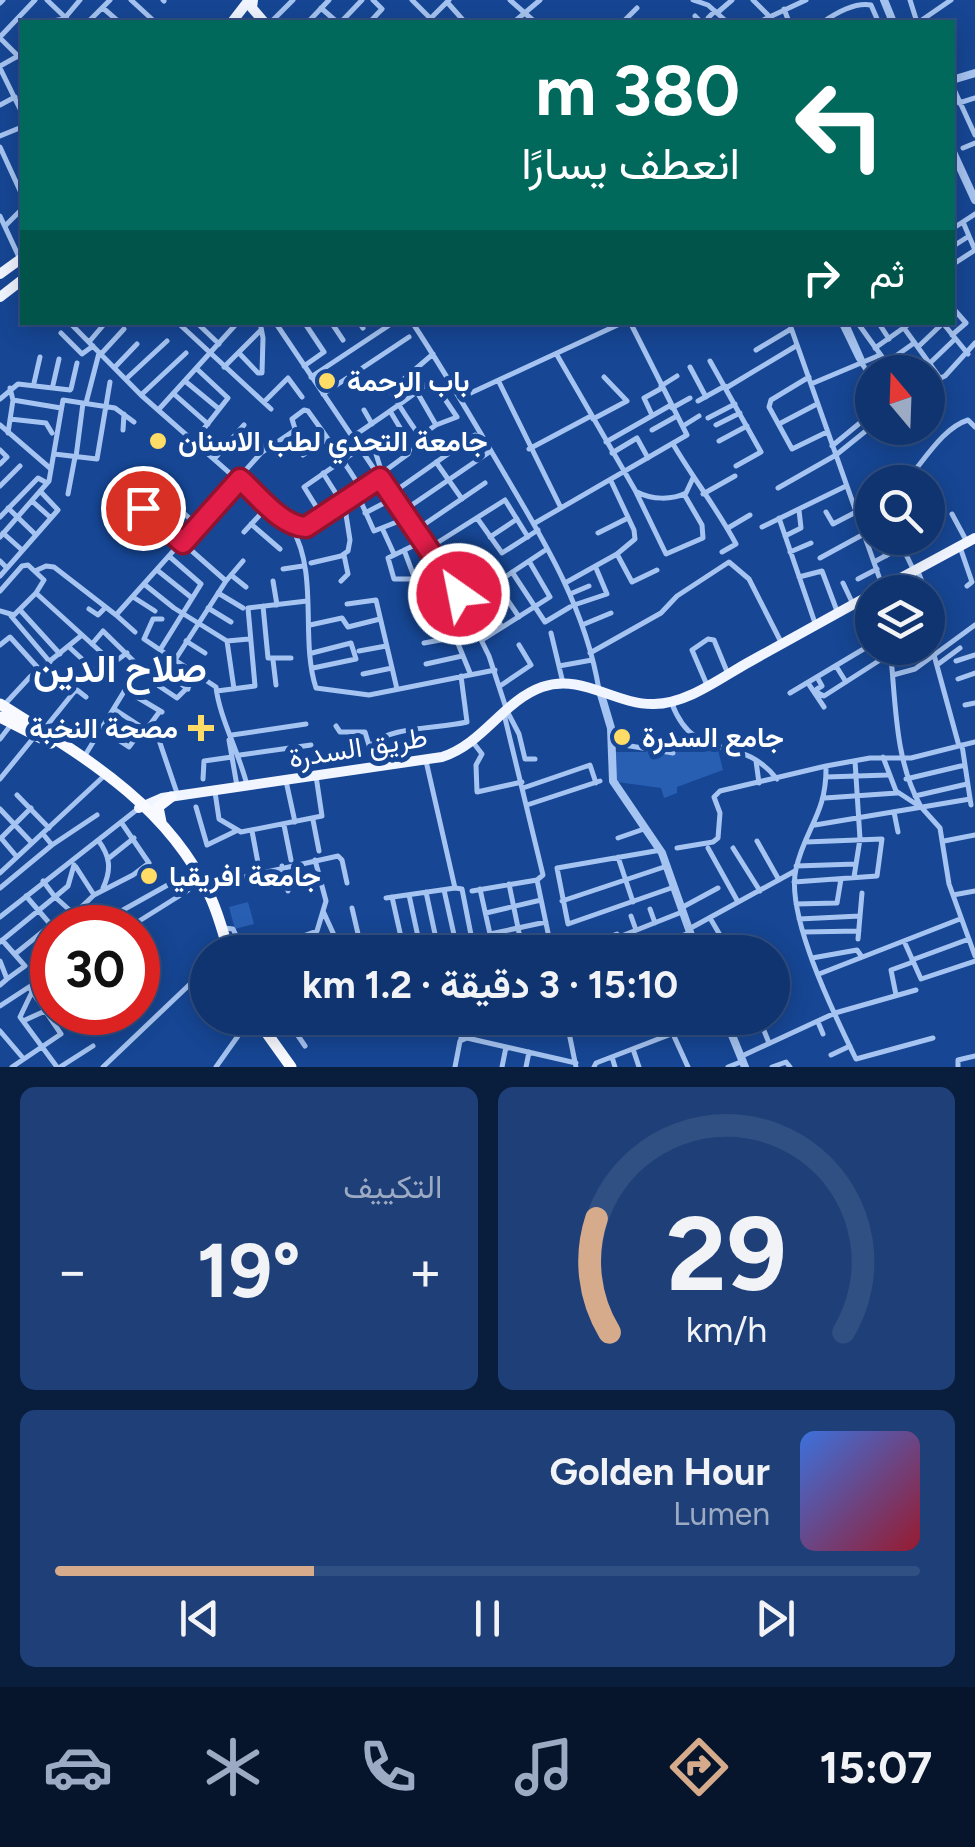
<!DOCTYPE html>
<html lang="ar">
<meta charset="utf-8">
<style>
:root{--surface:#10346f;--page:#1e3f77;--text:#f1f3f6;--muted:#9caac3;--line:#304f82;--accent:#d6ab8b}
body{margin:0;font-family:Figtree,Vazirmatn,sans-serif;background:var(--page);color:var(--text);direction:rtl;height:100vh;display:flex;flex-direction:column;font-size:38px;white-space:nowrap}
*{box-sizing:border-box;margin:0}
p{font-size:32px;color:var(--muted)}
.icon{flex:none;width:55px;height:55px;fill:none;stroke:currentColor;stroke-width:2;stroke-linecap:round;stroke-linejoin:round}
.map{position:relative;height:1067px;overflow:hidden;direction:ltr}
.side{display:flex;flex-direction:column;gap:20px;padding:20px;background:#091d3d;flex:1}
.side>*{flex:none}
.guide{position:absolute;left:20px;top:20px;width:935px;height:305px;border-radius:0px;box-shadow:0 5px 25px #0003,0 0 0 2px var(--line);direction:rtl;background:#00695c;color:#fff;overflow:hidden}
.needle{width:65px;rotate:341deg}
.controls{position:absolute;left:855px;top:355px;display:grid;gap:20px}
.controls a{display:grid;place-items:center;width:90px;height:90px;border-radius:50%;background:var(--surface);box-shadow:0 5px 25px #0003,0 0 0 2px var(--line);font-size:50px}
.speed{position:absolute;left:30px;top:905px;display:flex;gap:20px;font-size:50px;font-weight:700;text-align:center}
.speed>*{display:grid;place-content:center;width:130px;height:130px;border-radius:50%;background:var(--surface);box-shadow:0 5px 25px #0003,0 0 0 2px var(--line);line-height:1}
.speed .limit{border:15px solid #d22;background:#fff;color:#111}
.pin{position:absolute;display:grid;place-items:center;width:85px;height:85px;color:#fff;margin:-42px;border:5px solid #fff;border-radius:50%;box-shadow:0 2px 10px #0007}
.me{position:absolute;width:110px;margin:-55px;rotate:327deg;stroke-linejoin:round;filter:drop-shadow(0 0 8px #0008)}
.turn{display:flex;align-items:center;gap:35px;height:210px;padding:0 50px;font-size:45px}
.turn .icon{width:130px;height:130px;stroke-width:2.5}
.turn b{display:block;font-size:70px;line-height:85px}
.then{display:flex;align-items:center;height:95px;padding:0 50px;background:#0003;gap:20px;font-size:38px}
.big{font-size:75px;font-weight:700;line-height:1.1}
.side .tile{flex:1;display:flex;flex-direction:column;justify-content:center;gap:15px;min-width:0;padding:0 35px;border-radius:15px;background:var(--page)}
.side .dial{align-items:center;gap:0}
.dial svg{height:260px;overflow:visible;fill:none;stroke:var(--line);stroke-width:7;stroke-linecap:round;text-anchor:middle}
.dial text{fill:var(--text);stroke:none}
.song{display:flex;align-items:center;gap:30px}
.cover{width:120px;height:120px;border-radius:15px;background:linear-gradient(135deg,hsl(220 70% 55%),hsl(350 70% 35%))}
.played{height:10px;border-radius:5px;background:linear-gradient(90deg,var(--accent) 30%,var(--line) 30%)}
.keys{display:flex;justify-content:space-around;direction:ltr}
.heat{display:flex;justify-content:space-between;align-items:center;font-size:55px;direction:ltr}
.side .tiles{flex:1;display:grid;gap:20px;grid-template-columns:1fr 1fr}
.tile:last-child{grid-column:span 2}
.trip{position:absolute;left:190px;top:935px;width:600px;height:100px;border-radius:50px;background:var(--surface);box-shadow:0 5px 25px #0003,0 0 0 2px var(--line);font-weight:700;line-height:100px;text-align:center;direction:rtl}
.tabs{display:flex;height:160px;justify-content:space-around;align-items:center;background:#06152c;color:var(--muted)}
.tabs .icon{width:70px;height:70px}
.tabs .active{color:var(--accent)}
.tabs b{font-size:45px;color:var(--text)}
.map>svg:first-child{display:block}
.green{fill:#295fb3}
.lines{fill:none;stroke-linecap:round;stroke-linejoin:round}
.minor{stroke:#a6c4f1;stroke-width:5}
.tertiary{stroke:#a6c4f1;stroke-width:8}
.primary{stroke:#f0f5ff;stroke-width:10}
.trunk{stroke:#f8faff;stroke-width:11}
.route-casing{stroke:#92132f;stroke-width:25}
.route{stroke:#e11d48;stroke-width:18}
.poi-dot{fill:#ffdc66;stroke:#164694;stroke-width:4}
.labels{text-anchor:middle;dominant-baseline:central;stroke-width:10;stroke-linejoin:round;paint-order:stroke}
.poi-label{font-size:28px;font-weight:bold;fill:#fff;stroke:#164694;text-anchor:start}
.street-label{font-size:28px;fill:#fff;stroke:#164694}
.district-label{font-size:38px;font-weight:bold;fill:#fff;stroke:#164694}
</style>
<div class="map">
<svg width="975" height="1067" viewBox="0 0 975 1067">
<rect width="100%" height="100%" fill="#164694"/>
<!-- green -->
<path class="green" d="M 705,749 L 718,750 L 723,770 L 677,787 L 677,793 L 664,798 L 661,788 L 617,782 L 614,752 L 705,752 Z
M 248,902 L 254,924 L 235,929 L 229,907 Z"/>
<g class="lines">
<!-- minor -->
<path class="minor" d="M 47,0 L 70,22
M 131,0 L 155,22
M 163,0 L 164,1
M 412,0 L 431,19
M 510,0 L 535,22
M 693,0 L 708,5 L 727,22
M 753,0 L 768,15
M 910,0 L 916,19 L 913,22
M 447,2 L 463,20
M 0,3 L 3,0
M 103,8 L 119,22
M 321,8 L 337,22
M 784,9 L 789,22
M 717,13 L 732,0
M 695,16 L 701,22
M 708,18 L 715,11
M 309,21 L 329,0
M 47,22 L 64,19 L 80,0
M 88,22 L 110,0
M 271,22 L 293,0
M 341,22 L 362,0
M 370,22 L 382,9 L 373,0
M 427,22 L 449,0
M 514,22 L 540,0
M 623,22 L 637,8
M 759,22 L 806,0
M 823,22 C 836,13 855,2 871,5 L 878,21
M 919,22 L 951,0
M 0,37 L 35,0
M 0,38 L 22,60
M 0,66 L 18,56
M 0,68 L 22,113
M 952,85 L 975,135
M 959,103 L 975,98
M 0,105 L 15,97
M 0,136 L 22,127
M 0,147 L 22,195
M 963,148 L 975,143
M 0,216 L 19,257
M 5,226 L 22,209
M 952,229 L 975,214
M 952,247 L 969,236
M 952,265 L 975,250 L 963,222
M 69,322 L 141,395 L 292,528 C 319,575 300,639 316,688 L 369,695 L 495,670
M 177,322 L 271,409
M 196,322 L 219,344
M 275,322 L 459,595 L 489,656 L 507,711 L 519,734 L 525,759 L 535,759
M 304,322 L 324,352 L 304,366
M 331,322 L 343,340
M 359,322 L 363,328
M 412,322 C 445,372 474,422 504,473 C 545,542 586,610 599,690
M 789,322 L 883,588
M 857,322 L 893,372
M 878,322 L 889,339
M 942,322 L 968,354
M 847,325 L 862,359
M 843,327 L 858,358 L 872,378
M 904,328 L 940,378
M 61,333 L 82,354 L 93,346
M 952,335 L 966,323 L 952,307
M 89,342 L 106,322
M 918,347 L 942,324
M 875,348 L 912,322
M 756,350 L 791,329
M 239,353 L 258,373 L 262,373 L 263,338 L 260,322
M 101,354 L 124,329
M 557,355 L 635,490 L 666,554 L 703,538 L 702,525 L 684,494
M 900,355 L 913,372
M 710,361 L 761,452 L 736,466
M 886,363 L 914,343
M 930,363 L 955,339
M 115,367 L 137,344
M 224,367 L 261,330
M 690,367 L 706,397
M 311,377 L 394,322
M 809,377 L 771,400 L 769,407 L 792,449 L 827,432
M 126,379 L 167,341
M 185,381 L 219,409
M 499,382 L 561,508
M 34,383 L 40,357
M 811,384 L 880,355
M 928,384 L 945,376 L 975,343
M 53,385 L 59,359
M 661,386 L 677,376
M 726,388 L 796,346
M 71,389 L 77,363
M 417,392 L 436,425
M 174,394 L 208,424
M 323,394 L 409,337
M 141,395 L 186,353
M 462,397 L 624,322
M 0,399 L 18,384 L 70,390
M 13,400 L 61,408
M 698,401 L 725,386
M 264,402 L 288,378 L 302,397
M 86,403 L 99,353
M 160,408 L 238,322
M 672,408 L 690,398
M 364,410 L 372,424
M 652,415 L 644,398 L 662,388
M 708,418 L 735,404
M 10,419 L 46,423 L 52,433
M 593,419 L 627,401 L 604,377
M 779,424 L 817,404
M 0,425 L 51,469
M 716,425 L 740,413
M 683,426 L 699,416
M 123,430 L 124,414
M 652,430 L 677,416
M 8,433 L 13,400 L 10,388
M 352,437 C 379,419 407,400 432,380 L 457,417 L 436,425 L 420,436 C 409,422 400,406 390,391 L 433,354
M 256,439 L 266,449
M 328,439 L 303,455 L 292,419 L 304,410 L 308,411 C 327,437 345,463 362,490
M 195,440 L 228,398 L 197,369
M 719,441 L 747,426
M 606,442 L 671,405
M 673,444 C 693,478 718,510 736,544 L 722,552
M 832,446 L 872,413
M 529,449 L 591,416
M 0,450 L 7,457 L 0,464
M 612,453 L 637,438 L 648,458
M 54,454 L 97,459 L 110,382
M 76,457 L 83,403
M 215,458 L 244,425
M 436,462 L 462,499
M 323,473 L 342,503
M 382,473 L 376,454 L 388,444
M 378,476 L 408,454 L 411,446 L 390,411
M 905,482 C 923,463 942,428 968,420 L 975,427
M 129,484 L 144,497 L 143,508 L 226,581 L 243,561
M 0,486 L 20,466
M 778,488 L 836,455 L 872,426
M 158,490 L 198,526
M 637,492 C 652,500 672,500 686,493 L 693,478
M 357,493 L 374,531 L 407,518
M 68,494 L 75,457
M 391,494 L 475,435 L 482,439
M 703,494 L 735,476
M 32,501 L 51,518
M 8,508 L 36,535
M 403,511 L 488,453 L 488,449
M 826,512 L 833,524 L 856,512
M 365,513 L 394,498
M 952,514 L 966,540
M 322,516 L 304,487 L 359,449
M 0,517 L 38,478 L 47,483
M 477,518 L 502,553 L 538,530
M 779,518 L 815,623
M 535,523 L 687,435 L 630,322
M 251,524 L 280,549
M 292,525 L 306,527 L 380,478
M 861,526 L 872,517
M 762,527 L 846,486
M 728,528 L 750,515
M 383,530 L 394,554
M 416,530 L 485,483
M 244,532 L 269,505
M 3,533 L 22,550
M 598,533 L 628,518
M 785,536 L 801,528 L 799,510
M 0,537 L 49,481 L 63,400 L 115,408 L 134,422
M 490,537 L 517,519
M 879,538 L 886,556
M 898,538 L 914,571
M 423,541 L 388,558 L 394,579 L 415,579 L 444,571
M 960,547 L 972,582 L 967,586
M 429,548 L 505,500 L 528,537
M 404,550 L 415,579
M 790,552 L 811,543
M 617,554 L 632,582 L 657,570
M 820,558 L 864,534
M 0,561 L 7,568
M 874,562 L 902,547
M 311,563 L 341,556 L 348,551 L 350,540 L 344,502
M 283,569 L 303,566
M 917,569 L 926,592
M 157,570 L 192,598
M 35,571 L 46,566 L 54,567 L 116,615 L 261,453 L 295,430
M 512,572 L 545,622 L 570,607
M 231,575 L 246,587
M 0,576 L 58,510 L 40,491
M 799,577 L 822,571 L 837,611
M 858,579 L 877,569
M 226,581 L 175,660 L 216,687 C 219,716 239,753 247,785
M 273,581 L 277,605
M 341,581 L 348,574 L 344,555
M 496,583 L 519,617
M 565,583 L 617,554 L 635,539 L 634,530 L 611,481
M 843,583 L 852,602
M 144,584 L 174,608 L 227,641 L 234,689
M 0,591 L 22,566 L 28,565 L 44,580 L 36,593 L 14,615 L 0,611
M 218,593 L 243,608
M 37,594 L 113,663 L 127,653
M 570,594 L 589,586
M 133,597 L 155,611
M 439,597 L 470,673
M 928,598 L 937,632
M 414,603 L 457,592
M 347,604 L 376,600 L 397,689
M 574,605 L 607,594 L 596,568
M 263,606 L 268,658 L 291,658
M 208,608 L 231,622
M 89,609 L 98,615 L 105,608
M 20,610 L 60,654
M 116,615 L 135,632
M 11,616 L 50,662
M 162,619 L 153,619 L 144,639 L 175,660
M 310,625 L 342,618 L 348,627 L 380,619
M 582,625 L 611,613
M 502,627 L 481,593 L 544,551
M 551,633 L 563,683
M 482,640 L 550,597 L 529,561
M 186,641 L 205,653
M 227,641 L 249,639
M 424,643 L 478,633
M 92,644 L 103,631 L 159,686 L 177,698 L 200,675
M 0,645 L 10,637 L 39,669
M 69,647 L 107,682
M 890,648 C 896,700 894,758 920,805
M 160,650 L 201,584 L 170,557
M 359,651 L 386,646
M 312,653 L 351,643 L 356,659 L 313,668
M 590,653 L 661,613 L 677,596 L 729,562 L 749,579 L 782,644
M 934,655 L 959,746
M 273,660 L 276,685
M 956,661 L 975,655
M 426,664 L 462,656
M 937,665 L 960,648
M 559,666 L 592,660
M 836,666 L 846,682
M 363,674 L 392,668
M 893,675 L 915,669 L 975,625
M 171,677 L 188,689
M 817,677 L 822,686 L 817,689 L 818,693 L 824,696 L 891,653
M 958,679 L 975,673
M 68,683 L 76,691
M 808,683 L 824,707
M 707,685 L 692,650 L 708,639 L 714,640 L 728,674
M 500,686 L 531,665 L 519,645
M 217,691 L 255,686 L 248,608 L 307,601
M 790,693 L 872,644
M 5,704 L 30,677 L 82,635
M 672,704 C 696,766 739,731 777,779
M 965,705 L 975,703
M 114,709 L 146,730 L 160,711
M 504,714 L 543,875 L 537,880
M 89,721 L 129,747 L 143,728
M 336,726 L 340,732 L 365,732 L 375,765
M 45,728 L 74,692 L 77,690 L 86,697
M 232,735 L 306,724
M 0,739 L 10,726
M 229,740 L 237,786
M 472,741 L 482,754 L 476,765 L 477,792 L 522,782
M 160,743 L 178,796
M 612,743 L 673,753
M 962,745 L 971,805
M 370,746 C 388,726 438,729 467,722 L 461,676
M 240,755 L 311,745
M 84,757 L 125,690 L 162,712
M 883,757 L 896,791 L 922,808 L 940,828 L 949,884 L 975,956
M 756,761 L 759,783
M 826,777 L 888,775
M 0,779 L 35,736
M 203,779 L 204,761 L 232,757
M 906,779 L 965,765
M 286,781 L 295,822
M 523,788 L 590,765 L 596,783
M 215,792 L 219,819 L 241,832 L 322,816 L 316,776
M 17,795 L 49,828
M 915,796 L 967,784
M 825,798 L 897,793
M 527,805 L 600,781
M 196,807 L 207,845 L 236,831
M 0,809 L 32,843
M 894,812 L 898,832
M 313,820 L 319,851
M 284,825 L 291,860
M 815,825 L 970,799
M 252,831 L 258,863
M 618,838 L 644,829
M 98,840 C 110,856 112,869 103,888
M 757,841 L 779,880
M 944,841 L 975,835
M 52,845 L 97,815
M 677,848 L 713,842 L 718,838 L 720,813 L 714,797 L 720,791 L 826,766
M 708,848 L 738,902
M 733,848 L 760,891
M 661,850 L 557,868 L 568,924 L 674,887
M 17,857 L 1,838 L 31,808
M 618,857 L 633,902
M 109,858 L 134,838
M 74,865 L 68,886 L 55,897 L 74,914 L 94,895 L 133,875 L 149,863 L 121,822
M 282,866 L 288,891
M 796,866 L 856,864
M 76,867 L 94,895
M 0,873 L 104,776
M 854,877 L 860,839 L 855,761
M 794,882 L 877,876 L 882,839 L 806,842
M 509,884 L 523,952
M 208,885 L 338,856 L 342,860 L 347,883
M 0,888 L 52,845 L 43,834
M 480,889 L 490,934
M 444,890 L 457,948
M 472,891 L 537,880 L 552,952
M 426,892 L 438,948
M 409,895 L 420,946
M 953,895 L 975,891
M 26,896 L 51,925
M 392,897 L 403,946 L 474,950 L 462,889 L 455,888
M 386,898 L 455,888 L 426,761
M 562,901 L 667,866
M 796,904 L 837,903 L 841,879
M 681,908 L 718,888
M 650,909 L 655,923
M 323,911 L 334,935 L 337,950
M 486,913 L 541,900
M 631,916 L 636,930
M 0,917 L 139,808
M 710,918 L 730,952
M 799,919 L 860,916
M 103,928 L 123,910 L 191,872
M 128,928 L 187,891 L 196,881
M 224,928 L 233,929 L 241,946 L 275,946 L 317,931 L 326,901 L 315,860
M 689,929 L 795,871
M 803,932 L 859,931
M 619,937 L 682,912
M 858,939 L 862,893
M 2,940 L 25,966 L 7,979
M 569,940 L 572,951
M 904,941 L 921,979 L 975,961
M 0,942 L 55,897 L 43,881
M 277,946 L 362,951 L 352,908
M 494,952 L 490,934 L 546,922
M 572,952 L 574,949 L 617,934 L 624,952
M 641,952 L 689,933
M 15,954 L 51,925
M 812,958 L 857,950 L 862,957
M 912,960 L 969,939
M 0,961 L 7,979 L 0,985
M 819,974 L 960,919
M 32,992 L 20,1017 L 57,1067
M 896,995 L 891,970 L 913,962
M 0,1006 L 52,972
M 286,1018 L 305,1046
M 566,1018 L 576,1067
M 759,1018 L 769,1043
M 23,1021 L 45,1011
M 424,1021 L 464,1023
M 818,1022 L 823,1034
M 0,1031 L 23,1058
M 673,1034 L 688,1067
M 733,1035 L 761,1023
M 461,1038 L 465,1018
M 933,1038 L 856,1059 C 835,1016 785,915 796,869 C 805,828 827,814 826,766 L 870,758 L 911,758 L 975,742
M 633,1049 L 639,1067
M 831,1055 L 850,1046
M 742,1056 L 835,1013 L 916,990
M 612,1057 L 615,1067
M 12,1067 L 61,1034 L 29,987
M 60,1067 L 93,1046
M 103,1067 L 208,967
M 216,1067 L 250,1019
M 455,1067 L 460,1041 L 467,1038 L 576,1063
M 502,1067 L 506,1047
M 526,1067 L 529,1052
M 594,1067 L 596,1063 L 713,1018
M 728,1067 L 743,1061
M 772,1067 L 786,1062 L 790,1067
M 958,1067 L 958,1060 L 975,1056"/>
<!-- tertiary -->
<path class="tertiary" d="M 884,0 L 893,22
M 952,80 L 975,73
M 952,150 L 975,200
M 600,691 L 611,728 L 613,781 L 662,853 L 697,952
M 725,1018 L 745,1067"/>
<!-- primary -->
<path class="primary" d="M 253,0 L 252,8 L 264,22
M 232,22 L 249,0
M 0,274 L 22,258
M 0,297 L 22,280
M 875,592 L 975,538
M 139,808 L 162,798 L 442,757 C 483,744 503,701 542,687 C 582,673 615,705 654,704 C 688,704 723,676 751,661 C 792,638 832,616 872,594"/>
<!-- trunk -->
<path class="trunk" d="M 0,704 C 81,755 166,803 209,894 C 218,912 223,933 229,952
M 0,717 L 51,743
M 161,822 L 158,807 L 171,797
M 256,1018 L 291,1067"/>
</g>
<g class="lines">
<defs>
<path id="route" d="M 143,508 L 183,543 L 240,479 C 258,495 281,526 306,527 L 380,478 L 459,594"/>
</defs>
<!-- route casing -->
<use href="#route" class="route-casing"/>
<!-- route -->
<use href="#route" class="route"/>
</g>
<!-- markers -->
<g class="poi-dot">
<circle cx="327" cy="381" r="10"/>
<circle cx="158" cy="441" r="10"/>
<path d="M196 713h10v10h10v10h-10v10h-10v-10h-10v-10h10z"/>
<circle cx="622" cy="737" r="10"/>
<circle cx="149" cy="876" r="10"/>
</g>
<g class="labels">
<!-- poi labels -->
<g class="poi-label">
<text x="347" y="381">باب الرحمة</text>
<text x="178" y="441">جامعة التحدي لطب الاسنان</text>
<text x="178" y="728" text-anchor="end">مصحة النخبة</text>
<text x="642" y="737">جامع السدرة</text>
<text x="169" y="876">جامعة افريقيا</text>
</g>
<!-- street labels -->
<g class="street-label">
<text transform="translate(358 747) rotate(-9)">طريق السدرة</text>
</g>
<!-- district labels -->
<g class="district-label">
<text x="120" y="669">صلاح الدين</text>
</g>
</g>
</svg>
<div class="controls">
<a><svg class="needle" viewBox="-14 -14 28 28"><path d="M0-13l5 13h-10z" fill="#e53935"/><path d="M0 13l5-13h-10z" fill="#9caac3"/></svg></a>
<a><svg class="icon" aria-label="search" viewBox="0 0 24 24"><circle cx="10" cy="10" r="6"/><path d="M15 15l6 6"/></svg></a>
<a><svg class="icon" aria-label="layers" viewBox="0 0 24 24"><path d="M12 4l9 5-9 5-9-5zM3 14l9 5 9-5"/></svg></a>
</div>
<div class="speed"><div class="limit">30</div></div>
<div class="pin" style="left:143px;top:508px;background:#d93025"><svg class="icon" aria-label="arrive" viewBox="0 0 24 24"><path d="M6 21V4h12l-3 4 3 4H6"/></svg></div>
<svg class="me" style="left:459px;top:594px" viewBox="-20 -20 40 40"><circle r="17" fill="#e11d48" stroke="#fff" stroke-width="3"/><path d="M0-11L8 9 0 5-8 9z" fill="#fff"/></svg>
<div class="trip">15:10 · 3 دقيقة · 1.2 km</div>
<div class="guide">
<div class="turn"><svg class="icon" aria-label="left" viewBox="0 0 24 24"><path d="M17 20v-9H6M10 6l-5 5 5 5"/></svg><div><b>380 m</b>انعطف يسارًا</div></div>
<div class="then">ثم<svg class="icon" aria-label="right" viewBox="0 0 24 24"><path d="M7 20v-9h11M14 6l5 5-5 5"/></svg></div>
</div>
</div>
<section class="side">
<div class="tiles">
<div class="tile dial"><svg viewBox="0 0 100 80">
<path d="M14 69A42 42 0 1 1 86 69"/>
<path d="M14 69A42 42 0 0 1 10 34" stroke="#d6ab8b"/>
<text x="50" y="56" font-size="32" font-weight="700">29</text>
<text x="50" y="72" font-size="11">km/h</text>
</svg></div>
<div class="tile"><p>التكييف</p>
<div class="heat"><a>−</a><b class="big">19°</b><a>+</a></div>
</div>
<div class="tile">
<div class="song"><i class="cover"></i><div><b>Golden Hour</b><p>Lumen</p></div></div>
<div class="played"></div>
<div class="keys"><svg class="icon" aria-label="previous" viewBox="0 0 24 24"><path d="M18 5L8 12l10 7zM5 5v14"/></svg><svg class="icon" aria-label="pause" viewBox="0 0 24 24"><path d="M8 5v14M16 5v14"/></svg><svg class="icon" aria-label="next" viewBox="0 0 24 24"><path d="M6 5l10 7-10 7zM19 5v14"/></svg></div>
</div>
</div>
</section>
<nav class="tabs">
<b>15:07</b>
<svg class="icon active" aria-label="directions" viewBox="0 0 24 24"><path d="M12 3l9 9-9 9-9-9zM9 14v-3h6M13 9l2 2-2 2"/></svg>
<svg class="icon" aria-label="music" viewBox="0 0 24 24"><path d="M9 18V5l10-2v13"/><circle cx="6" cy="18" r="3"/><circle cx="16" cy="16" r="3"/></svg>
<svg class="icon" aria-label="phone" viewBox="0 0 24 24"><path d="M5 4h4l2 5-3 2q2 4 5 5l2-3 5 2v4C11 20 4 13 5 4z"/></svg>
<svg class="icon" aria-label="climate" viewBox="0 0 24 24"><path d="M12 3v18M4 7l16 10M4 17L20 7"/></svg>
<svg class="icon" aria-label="car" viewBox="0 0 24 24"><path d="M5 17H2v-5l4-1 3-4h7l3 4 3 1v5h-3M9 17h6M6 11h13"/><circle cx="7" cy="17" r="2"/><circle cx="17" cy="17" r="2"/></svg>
</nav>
